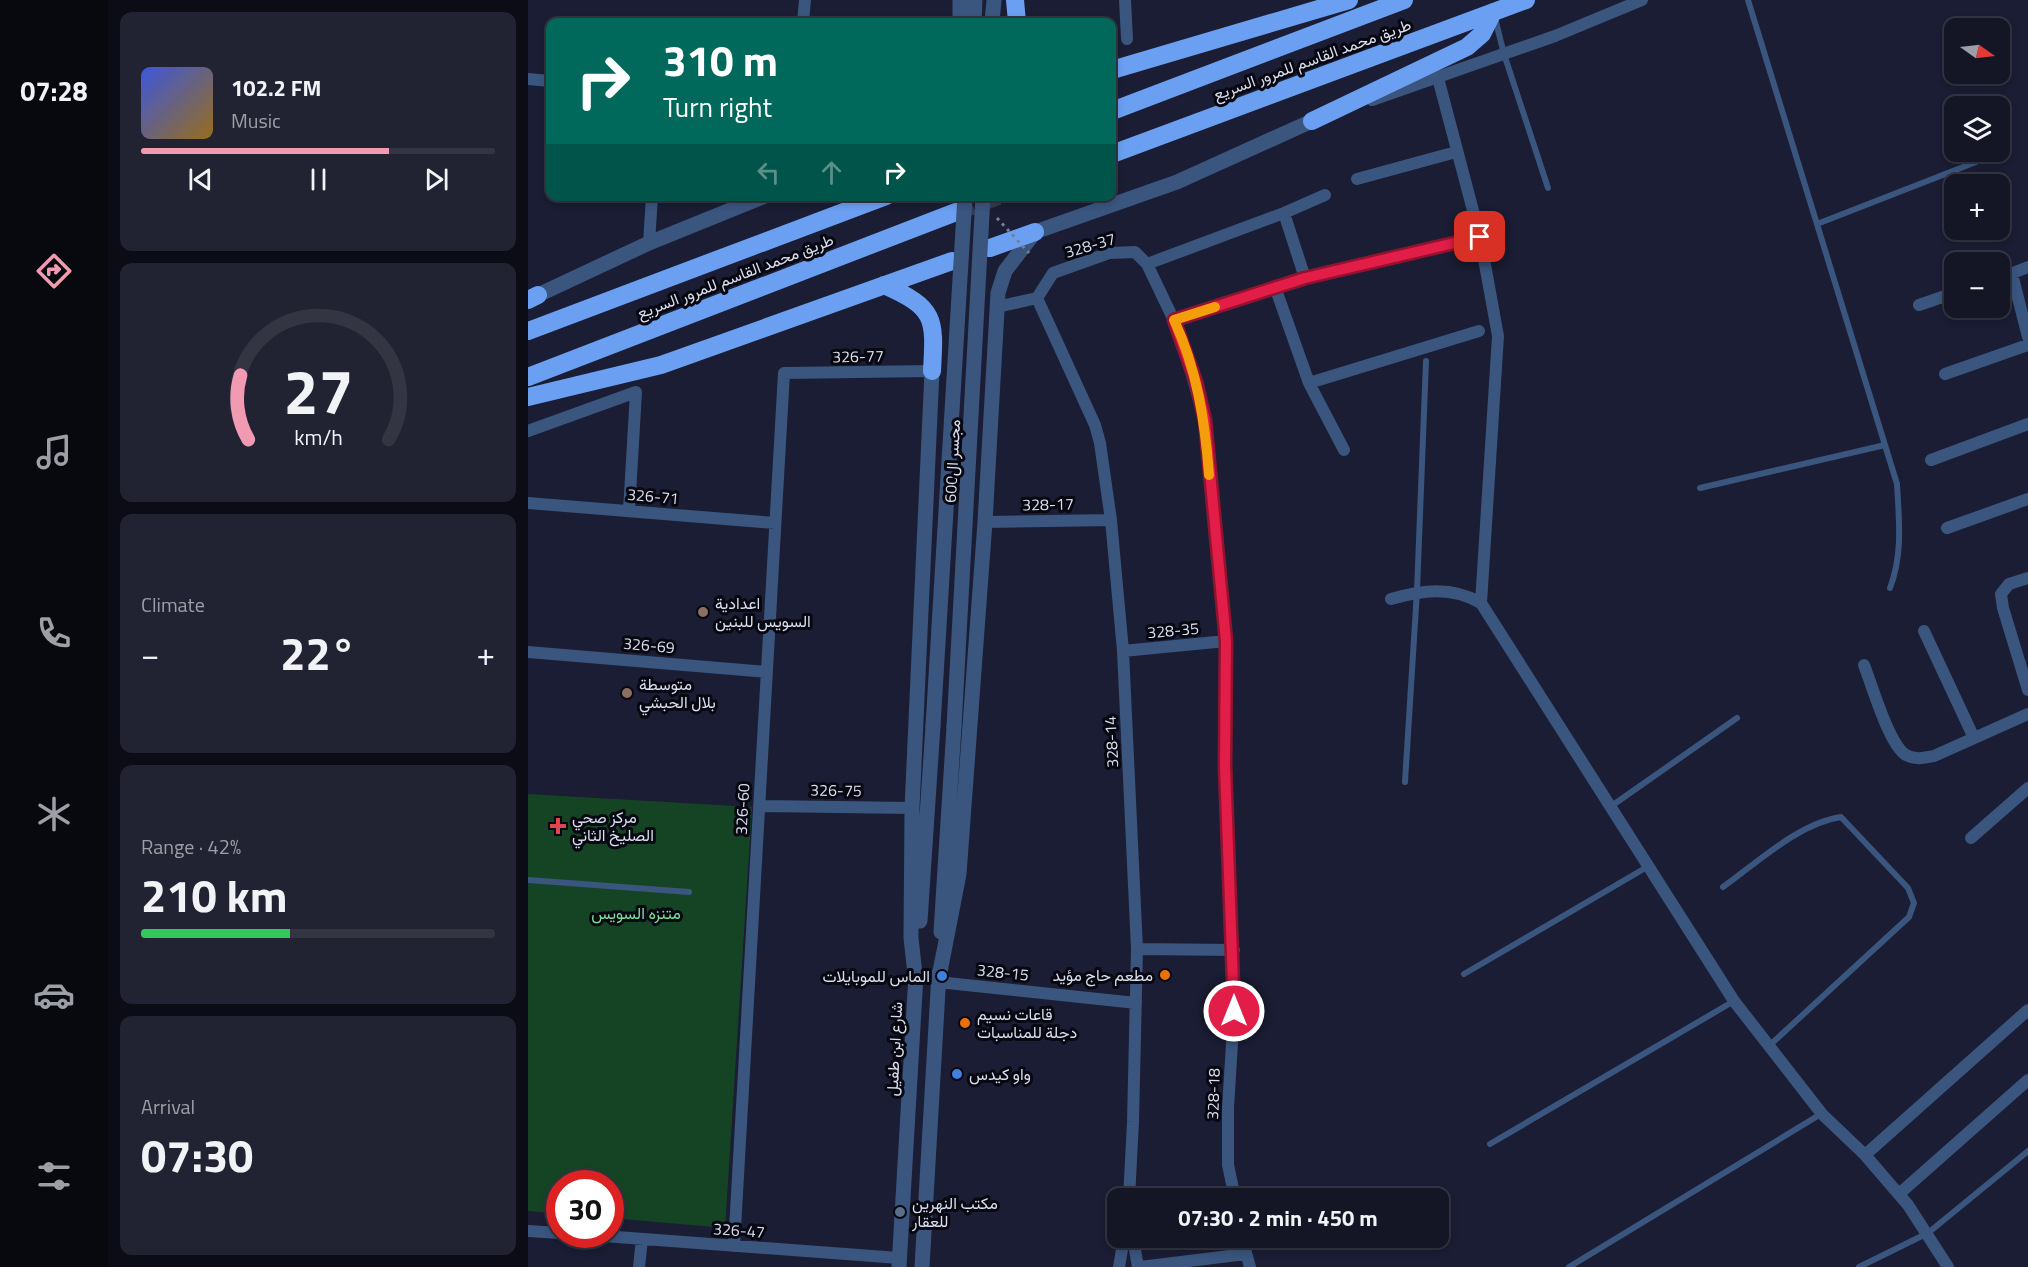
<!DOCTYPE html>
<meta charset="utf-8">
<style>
:root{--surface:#141626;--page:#212332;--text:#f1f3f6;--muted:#9d9fa7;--line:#333543;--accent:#f19ab1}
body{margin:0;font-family:"Titillium Web",Vazirmatn,sans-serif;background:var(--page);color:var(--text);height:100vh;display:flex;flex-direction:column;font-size:22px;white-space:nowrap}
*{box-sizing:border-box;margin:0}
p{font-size:20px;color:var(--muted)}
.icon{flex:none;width:33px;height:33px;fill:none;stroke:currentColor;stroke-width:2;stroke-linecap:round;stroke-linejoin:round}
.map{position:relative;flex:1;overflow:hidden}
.side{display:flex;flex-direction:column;gap:12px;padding:12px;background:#0b0c15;width:420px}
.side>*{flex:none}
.banner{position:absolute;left:18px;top:18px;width:570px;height:183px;border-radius:12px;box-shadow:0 3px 9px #0003,0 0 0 2px var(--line);background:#00695c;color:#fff;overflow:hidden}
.needle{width:39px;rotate:104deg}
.fabs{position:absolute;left:1416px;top:18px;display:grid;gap:12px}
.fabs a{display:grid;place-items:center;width:66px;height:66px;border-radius:12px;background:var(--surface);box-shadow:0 3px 9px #0003,0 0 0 2px var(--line);font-size:30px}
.speed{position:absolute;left:18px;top:1170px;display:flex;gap:12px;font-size:30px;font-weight:700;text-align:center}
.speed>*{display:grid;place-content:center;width:78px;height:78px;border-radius:50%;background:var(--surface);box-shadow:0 3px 9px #0003,0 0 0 2px var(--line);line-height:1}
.speed .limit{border:9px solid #d22;background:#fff;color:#111}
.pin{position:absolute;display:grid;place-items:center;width:51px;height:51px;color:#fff;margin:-26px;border-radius:12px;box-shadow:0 3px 9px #0006}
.me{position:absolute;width:66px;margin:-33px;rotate:0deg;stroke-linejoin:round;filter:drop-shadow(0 0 4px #0008)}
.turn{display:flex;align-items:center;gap:21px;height:126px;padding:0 18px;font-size:27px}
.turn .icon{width:78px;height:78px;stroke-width:2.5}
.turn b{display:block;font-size:42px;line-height:51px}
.lanes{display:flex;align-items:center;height:57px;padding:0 18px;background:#0003;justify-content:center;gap:30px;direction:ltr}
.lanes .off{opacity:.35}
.big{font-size:45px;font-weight:700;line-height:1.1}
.side .widget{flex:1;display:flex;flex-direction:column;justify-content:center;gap:9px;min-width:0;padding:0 21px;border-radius:12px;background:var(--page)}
.side .dial{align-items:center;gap:0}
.dial svg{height:156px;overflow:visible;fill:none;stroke:var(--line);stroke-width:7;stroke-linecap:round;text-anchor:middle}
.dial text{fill:var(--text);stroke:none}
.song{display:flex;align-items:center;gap:18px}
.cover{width:72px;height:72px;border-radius:9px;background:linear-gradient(135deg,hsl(230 70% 55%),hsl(40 70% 35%))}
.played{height:6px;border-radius:3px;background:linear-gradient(90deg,var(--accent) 70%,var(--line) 70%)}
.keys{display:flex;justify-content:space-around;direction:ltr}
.heat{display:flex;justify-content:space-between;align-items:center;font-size:33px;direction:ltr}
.charge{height:9px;border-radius:4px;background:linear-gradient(90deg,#34c759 42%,var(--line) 0)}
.trip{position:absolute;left:579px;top:1188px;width:342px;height:60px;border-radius:12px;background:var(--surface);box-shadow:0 3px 9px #0003,0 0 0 2px var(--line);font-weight:700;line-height:60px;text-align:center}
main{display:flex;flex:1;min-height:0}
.tabs{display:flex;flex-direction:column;width:108px;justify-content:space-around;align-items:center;background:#08090f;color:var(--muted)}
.tabs .icon{width:42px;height:42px}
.tabs .current{color:var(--accent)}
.tabs b{font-size:27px;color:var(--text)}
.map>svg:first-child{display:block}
.green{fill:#154425}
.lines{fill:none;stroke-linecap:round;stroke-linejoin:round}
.motorway-tunnel{stroke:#373a4f;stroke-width:18;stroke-dasharray:18 9;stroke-linecap:butt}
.service{stroke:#3a557e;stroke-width:6}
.minor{stroke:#3a557e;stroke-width:12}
.tertiary{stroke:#3a557e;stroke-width:15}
.motorway{stroke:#6a9ff1;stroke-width:18}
.path-bridge{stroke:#7b7e91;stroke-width:3;stroke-dasharray:3 4.5;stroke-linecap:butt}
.tertiary-bridge{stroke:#3a557e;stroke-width:15}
.route-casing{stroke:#92132f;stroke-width:15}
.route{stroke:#e11d48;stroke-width:10}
.slow{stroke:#f59e0b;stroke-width:10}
.education-dot{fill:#8d6e63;stroke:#070811;stroke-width:2}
.health-dot{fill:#e0444e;stroke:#070811;stroke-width:2}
.food-dot{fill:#e8710a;stroke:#070811;stroke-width:2}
.shop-dot{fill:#3f7fe0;stroke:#070811;stroke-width:2}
.service-dot{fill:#5c6f8a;stroke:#070811;stroke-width:2}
.labels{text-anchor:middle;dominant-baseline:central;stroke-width:6;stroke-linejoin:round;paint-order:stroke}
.street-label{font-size:16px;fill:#dadeed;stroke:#070811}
.poi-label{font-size:16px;fill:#dadeed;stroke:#070811;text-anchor:start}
.park-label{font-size:16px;fill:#7fe199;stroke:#070811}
</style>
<main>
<nav class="tabs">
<b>07:28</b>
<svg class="icon current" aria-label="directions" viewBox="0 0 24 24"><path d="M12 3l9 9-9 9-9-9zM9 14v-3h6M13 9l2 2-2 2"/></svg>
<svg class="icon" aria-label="music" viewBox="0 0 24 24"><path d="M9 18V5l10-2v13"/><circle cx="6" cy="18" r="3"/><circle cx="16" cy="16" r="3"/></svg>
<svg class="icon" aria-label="phone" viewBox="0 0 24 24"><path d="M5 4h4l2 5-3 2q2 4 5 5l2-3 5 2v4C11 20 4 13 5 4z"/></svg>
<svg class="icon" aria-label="climate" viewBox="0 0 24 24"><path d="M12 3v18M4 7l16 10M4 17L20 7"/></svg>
<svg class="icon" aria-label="car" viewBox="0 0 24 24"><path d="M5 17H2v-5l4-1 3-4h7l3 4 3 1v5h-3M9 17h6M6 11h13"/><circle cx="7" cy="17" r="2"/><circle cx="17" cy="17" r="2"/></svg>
<svg class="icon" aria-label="filters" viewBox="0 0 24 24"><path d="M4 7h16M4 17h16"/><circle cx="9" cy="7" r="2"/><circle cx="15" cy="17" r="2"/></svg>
</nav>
<section class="side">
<div class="widget">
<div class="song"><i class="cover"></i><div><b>102.2 FM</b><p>Music</p></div></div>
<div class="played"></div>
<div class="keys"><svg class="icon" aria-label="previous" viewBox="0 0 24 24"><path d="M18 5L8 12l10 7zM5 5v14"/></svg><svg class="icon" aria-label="pause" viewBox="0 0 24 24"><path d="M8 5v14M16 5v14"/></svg><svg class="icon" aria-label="next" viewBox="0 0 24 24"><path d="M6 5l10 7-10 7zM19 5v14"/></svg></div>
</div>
<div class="widget dial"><svg viewBox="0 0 100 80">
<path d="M14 69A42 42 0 1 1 86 69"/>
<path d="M14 69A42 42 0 0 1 10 36" stroke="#f19ab1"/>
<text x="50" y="56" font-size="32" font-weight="700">27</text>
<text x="50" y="72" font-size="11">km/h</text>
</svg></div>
<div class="widget"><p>Climate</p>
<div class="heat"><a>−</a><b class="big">22°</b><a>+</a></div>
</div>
<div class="widget"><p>Range · 42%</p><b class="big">210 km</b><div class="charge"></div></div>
<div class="widget"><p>Arrival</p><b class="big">07:30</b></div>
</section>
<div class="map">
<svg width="1500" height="1267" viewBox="0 0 1500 1267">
<rect width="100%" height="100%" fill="#1a1d33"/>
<!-- green -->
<path class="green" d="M 0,794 L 224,807 L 197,1228 L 83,1218 L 82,1184 L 32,1184 L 31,1214 L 0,1211 Z"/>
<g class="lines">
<!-- motorway-tunnel -->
<path class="motorway-tunnel" d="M 428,212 L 470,196"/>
<!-- service -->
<path class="service" d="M 1220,0 L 1369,484 C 1371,520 1375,554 1362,588
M 967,18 L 976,54 L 1020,188
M 1289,224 L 1448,162
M 1172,488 L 1357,445
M 877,782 L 889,591 L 898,361
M 1082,807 L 1209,718
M 0,880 L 161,892
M 1195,887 C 1229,863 1271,823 1313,817 L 1380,888 L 1386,903 L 1381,917 L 1242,1045
M 936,974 L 1119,867
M 962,1144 L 1206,1001
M 1041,1267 L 1293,1114
M 1331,1267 L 1400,1233 L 1500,1151"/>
<!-- minor -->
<path class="minor" d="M 597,0 L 599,39
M 275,22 L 277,0
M 910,78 L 952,237 L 970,336 L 953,603
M 0,79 L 22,81
M 844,100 L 1027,36 L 1114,0
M 829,179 L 928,152
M 756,213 L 797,195
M 121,243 L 124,196
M 619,264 L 756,213 L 777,278
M 1484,274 L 1500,337
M 1472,278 L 1500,267
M 747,287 L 781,383 L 951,331
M 509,298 L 567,425 L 572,443 L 583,520 L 595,651 L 609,949 L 605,1122 L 601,1198
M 1391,305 L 1426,293
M 469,307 L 509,298 L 525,273 L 581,253 L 607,252 L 619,264 L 651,331 L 677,420 L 698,641 L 697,766 L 706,1011 L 700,1108 L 700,1165 L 707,1198
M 646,320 L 777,278 L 952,237
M 1417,374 L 1500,345
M 781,383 L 816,450
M 0,431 L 108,392 L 101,511
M 1403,460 L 1500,424
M 0,503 L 247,523
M 457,522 L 583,520
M 1419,528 L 1500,499
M 1500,578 L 1481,584 L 1473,594 L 1475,608 L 1500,690
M 863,599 C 894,590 924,586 953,603 L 1206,1001 L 1294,1114 L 1337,1155 L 1380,1205 L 1420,1267
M 1396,631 L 1446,738
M 595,651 L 698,641
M 0,652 L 239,672
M 1336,665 C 1344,685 1361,745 1378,755 C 1387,760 1396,758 1406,756 L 1500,714
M 231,806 L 384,808
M 1443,838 L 1500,788
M 609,949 L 706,950
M 410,982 L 608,1003
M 1337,1155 L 1500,1010
M 1371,1194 L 1500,1080
M 0,1231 L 32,1233
M 49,1234 L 371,1258
M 605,1238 L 610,1267
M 714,1238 L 722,1267
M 206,1246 L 256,373 L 404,371
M 111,1267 L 114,1239
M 591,1267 L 596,1238
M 612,1267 L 718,1254"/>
<!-- tertiary -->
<path class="tertiary" d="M 432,22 L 432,0
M 446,22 L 447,0
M 464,22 L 466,0
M 10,295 L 121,243 L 237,196
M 392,921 L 405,726
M 413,932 L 426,727
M 410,982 L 431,874 L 457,522 L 470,293 L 477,271 L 507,232 L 649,182 L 784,121
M 388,983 L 383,938 L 384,808 L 404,371
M 371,1267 L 388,975
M 394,1267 L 411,973"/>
<!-- motorway -->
<path class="motorway" d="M 487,0 L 489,22
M 584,70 L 821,0
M 584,111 L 876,0
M 784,121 L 939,47 L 954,34 L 965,12
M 584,154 L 998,0
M 462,248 L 507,232
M 356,285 C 408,308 407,318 404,371
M 0,300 L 10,295
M 0,331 L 358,196
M 0,377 L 428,212
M 0,397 L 133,365 L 424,261"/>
<!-- path-bridge -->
<path class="path-bridge" d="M 469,218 L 501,253"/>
<!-- tertiary-bridge -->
<path class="tertiary-bridge" d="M 405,726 L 437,196
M 426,727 L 455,196"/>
</g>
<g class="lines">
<defs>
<path id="route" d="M 706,1011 L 697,766 L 698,641 L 677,420 L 668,382 L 646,320 L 777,278 L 952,237"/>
</defs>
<!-- route casing -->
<use href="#route" class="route-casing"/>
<!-- route -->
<use href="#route" class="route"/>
<!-- slow -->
<path class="slow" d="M 681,475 C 677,421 669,369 646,320 L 687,307"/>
</g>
<!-- markers -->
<g class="education-dot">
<circle cx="175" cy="612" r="6"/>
<circle cx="99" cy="693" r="6"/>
</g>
<path class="health-dot" d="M27 817h6v6h6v6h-6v6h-6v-6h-6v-6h6z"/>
<g class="food-dot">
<circle cx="637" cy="975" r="6"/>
<circle cx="437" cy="1023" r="6"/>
</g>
<g class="shop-dot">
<circle cx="414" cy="976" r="6"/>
<circle cx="429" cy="1074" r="6"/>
</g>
<circle class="service-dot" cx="372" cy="1212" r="6"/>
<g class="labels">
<!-- street labels -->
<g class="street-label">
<text transform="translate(784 59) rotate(-20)">طريق محمد القاسم للمرور السريع</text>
<text transform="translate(562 245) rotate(-16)">328-37</text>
<text transform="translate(207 276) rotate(-21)">طريق محمد القاسم للمرور السريع</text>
<text transform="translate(330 356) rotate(-1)">326-77</text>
<text transform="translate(424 461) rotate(-87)">مجسر ال600</text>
<text transform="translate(125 496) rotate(5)">326-71</text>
<text transform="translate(520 504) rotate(-1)">328-17</text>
<text transform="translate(645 630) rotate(-5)">328-35</text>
<text transform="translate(121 645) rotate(5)">326-69</text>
<text transform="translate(583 742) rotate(-93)">328-14</text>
<text transform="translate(308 790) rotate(1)">326-75</text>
<text transform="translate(214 809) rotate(-87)">326-60</text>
<text transform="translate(475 972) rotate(6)">328-15</text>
<text transform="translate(366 1049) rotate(-87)">شارع ابن طفيل</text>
<text transform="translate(685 1094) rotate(-88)">328-18</text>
<text transform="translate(211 1230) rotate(4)">326-47</text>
</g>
<!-- poi labels -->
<g class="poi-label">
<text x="187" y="603">اعدادية<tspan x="187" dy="18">السويس للبنين</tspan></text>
<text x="111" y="684">متوسطة<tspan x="111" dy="18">بلال الحبشي</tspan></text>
<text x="44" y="817">مركز صحي<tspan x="44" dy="18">الصليخ الثاني</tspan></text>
<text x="625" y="975" text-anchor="end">مطعم حاج مؤيد</text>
<text x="402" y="976" text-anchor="end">الماس للموبايلات</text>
<text x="449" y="1014">قاعات نسيم<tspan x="449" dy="18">دجلة للمناسبات</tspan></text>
<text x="441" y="1074">واو كيدس</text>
<text x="384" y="1203">مكتب النهرين<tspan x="384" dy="18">للعقار</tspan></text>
</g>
<!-- park labels -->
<g class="park-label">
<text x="108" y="913">متنزه السويس</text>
</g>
</g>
</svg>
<div class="fabs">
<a><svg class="needle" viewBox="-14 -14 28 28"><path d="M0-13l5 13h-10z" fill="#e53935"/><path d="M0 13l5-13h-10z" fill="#9d9fa7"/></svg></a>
<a><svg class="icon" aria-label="layers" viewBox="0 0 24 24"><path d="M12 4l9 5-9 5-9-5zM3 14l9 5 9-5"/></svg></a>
<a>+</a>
<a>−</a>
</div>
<div class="speed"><div class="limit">30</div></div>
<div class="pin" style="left:952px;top:237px;background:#d93025"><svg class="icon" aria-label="arrive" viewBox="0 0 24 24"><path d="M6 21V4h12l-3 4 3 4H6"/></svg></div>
<svg class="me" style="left:706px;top:1011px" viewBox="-20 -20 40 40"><circle r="17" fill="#e11d48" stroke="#fff" stroke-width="3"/><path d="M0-11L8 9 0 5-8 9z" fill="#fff"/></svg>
<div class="trip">07:30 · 2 min · 450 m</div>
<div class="banner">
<div class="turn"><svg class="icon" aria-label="right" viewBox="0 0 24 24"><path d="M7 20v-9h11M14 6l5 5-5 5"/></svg><div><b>310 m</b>Turn right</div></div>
<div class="lanes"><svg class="icon off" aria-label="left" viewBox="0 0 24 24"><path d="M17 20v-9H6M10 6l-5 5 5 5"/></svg><svg class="icon off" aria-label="ahead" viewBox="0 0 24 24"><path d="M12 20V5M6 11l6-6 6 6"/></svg><svg class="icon" aria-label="right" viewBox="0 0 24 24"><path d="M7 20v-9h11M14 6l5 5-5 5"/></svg></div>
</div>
</div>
</main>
